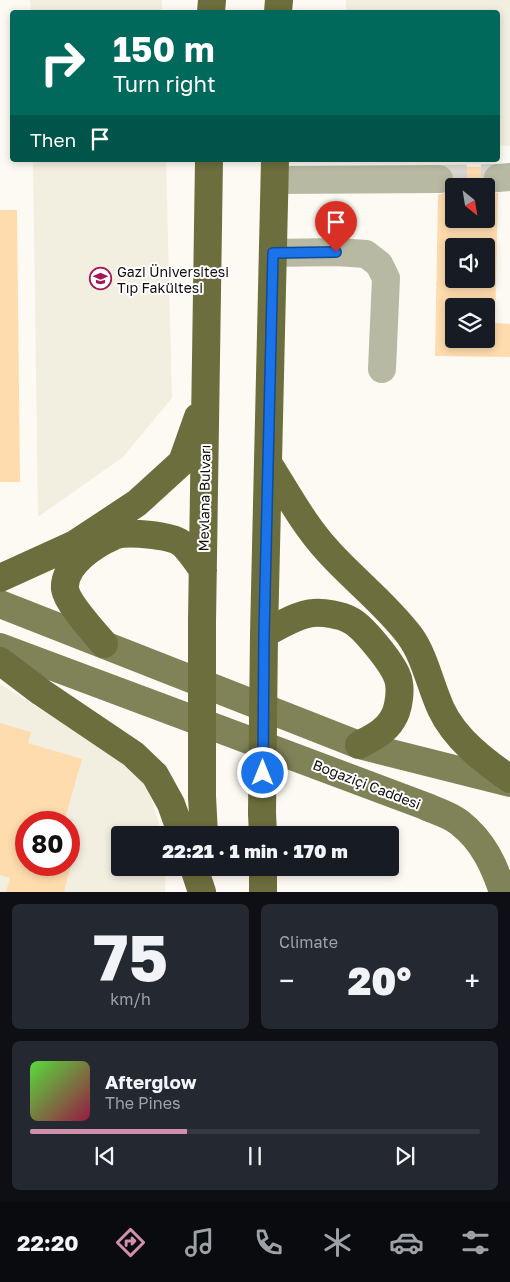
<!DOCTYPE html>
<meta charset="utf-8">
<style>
:root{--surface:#171b24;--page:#242831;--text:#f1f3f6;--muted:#9ea1a6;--line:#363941;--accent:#cf8fad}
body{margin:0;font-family:"Golos Text",sans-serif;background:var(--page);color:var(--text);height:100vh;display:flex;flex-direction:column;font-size:19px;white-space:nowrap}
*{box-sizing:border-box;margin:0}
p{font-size:16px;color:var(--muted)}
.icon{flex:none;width:28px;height:28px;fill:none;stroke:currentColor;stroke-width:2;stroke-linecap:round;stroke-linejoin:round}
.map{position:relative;height:892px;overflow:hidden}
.sheet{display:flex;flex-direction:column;gap:12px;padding:12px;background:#0d0f14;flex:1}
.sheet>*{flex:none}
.banner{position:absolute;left:10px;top:10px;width:490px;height:152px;border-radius:5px;box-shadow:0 2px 8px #0003;background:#00695c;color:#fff;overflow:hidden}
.needle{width:32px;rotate:150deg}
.buttons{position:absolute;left:445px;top:178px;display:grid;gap:10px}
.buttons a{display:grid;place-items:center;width:50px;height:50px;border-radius:5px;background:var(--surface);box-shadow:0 2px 8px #0003;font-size:25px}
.speed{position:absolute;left:15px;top:811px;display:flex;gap:10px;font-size:25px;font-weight:700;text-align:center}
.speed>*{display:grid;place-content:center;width:65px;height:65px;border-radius:50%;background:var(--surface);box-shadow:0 2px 8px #0003;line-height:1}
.speed .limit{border:8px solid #d22;background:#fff;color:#111}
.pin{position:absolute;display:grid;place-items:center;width:42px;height:42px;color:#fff;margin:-51px -21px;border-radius:50% 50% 50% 0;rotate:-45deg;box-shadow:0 0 5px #0007}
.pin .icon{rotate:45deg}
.me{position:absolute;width:55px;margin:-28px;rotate:0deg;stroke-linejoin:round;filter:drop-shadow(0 0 4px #0008)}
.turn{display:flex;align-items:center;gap:18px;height:105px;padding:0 20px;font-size:22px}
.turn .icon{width:65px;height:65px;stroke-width:2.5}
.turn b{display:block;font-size:35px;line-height:42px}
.then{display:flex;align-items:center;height:48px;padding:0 20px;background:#0003;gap:10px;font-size:19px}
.big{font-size:38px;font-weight:800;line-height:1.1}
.sheet .card{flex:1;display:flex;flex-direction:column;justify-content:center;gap:8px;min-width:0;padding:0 18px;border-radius:8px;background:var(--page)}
.sheet .dial{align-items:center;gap:0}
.dial b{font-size:65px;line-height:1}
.song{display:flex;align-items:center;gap:15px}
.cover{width:60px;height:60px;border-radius:8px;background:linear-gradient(135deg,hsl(110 70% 55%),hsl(340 70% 35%))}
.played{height:5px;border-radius:2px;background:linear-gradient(90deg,var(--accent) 35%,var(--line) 35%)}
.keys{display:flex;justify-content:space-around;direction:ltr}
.heat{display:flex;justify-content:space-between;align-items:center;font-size:28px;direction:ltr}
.sheet .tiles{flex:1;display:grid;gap:12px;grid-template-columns:1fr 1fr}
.card:last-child{grid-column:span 2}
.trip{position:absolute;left:111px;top:826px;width:288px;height:50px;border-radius:5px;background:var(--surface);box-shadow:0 2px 8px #0003;font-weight:800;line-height:50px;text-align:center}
.dock{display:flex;height:80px;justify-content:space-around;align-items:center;background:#090b0e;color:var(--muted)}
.dock .icon{width:35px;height:35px}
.dock .current{color:var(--accent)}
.dock b{font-size:22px;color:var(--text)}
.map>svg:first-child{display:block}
.built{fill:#f2eee0;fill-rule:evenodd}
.building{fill:#ffdcae;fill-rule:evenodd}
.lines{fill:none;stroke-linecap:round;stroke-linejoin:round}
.minor-tunnel{stroke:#d9d7d0;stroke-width:28;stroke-dasharray:28 14;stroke-linecap:butt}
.minor{stroke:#b7b9a2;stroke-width:28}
.major{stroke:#808258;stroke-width:28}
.highway{stroke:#6c6e3d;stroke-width:28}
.highway-bridge{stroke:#6c6e3d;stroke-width:28}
.route-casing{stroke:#114b97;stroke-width:12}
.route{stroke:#1a73e8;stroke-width:9}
.labels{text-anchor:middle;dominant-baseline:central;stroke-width:4;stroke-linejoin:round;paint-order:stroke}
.poi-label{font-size:14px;fill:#100f0d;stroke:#fff;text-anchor:start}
.street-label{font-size:14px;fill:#100f0d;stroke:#fff}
</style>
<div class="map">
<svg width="510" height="892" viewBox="0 0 510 892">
<rect width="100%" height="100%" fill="#fdfaf3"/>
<!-- built -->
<path class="built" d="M 30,0 L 162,0 L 162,12 L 31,12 Z
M 346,0 L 510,0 L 510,146 L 498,145 L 498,12 L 346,12 Z
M 33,160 L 166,160 L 172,398 L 123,457 L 38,517 Z
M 0,684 L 108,751 L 148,786 L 162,835 L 120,835 L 120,868 L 166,868 L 165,892 L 0,892 ZM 26,822 L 69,822 L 69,865 L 26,865 Z"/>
<!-- building -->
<path class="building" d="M 447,166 L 488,167 L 484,172 L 482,179 L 485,186 L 454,186 L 454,219 L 486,219 L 486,188 L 492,192 L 498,193 L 495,323 L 510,324 L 510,357 L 435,356 L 438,195 L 447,192 L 452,187 L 455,179 L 453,172 ZM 454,246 L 486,246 L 486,279 L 454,279 ZM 454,306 L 486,306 L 486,339 L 454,339 Z
M 0,210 L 17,210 L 20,482 L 0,482 Z
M 0,723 L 31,732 L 28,743 L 82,759 L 64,822 L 26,822 L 26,865 L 71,865 L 64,892 L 6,892 L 10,878 L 0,875 Z"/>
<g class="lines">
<!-- minor-tunnel -->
<path class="minor-tunnel" d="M 439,179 L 498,178"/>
<!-- minor -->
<path class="minor" d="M 498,178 L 510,177
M 275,180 L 439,179
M 273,253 L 336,252 L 366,254 L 379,264 L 386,278 L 382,369"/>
<!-- major -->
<path class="major" d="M 0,604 L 359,745 L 510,783
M 0,647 L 425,806 C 436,811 451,815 460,823 C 483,841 494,865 503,892"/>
<!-- highway -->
<path class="highway" d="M 211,12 L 212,0
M 278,12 L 279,0
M 275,160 L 264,634 C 277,627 298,614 313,613 C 324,612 341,615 350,620 C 363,626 392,663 397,676 C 402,687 399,710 392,720 C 384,733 371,738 359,745
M 268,463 C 287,493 304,525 328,551 C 354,580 386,604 410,636 C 425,657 430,685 441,709 C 455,739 484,761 510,779
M 0,578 L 75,544 L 137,503 L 182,462 L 198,417
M 202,622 L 209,160
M 104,644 C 94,632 67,603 65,589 C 63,565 95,544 114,536 C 127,531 170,535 181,543 C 188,548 197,562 203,570
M 0,661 L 41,692 L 133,754 L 155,775 L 171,804 L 182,835
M 202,796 L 204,835
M 262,813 L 263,835
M 194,868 L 202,892
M 263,868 L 263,892"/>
<!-- highway-bridge -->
<path class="highway-bridge" d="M 202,796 L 202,622
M 262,813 L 264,634"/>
</g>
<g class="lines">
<defs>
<path id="route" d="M 263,773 L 264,634 L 273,253 L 336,252"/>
</defs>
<!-- route casing -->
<use href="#route" class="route-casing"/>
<!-- route -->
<use href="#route" class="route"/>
</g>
<!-- icons -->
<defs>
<symbol id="university-ring" viewBox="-11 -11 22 22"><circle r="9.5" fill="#fff" stroke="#a51454" stroke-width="1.5"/><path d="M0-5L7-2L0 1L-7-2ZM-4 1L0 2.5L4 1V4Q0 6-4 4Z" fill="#a51454"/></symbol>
</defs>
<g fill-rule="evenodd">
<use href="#university-ring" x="88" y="266" width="25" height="25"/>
</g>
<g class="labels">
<!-- poi labels -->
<g class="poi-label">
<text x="117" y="271">Gazi Üniversitesi<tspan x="117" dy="16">Tıp Fakültesi</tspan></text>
</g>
<!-- street labels -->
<g class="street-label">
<text transform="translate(204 498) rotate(-89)">Mevlana Bulvarı</text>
<text transform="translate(367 784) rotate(21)">Boğaziçi Caddesi</text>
</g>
</g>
</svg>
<div class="buttons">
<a><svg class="needle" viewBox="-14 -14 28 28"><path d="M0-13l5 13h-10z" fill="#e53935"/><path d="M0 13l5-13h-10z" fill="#9ea1a6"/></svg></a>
<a><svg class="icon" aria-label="sound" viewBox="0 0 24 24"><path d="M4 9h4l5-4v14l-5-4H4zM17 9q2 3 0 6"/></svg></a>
<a><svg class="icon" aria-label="layers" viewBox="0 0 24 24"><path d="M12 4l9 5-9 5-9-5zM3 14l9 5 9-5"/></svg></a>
</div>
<div class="speed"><div class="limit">80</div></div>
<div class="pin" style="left:336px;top:252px;background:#d93025"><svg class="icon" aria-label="arrive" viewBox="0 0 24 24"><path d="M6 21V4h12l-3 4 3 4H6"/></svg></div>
<svg class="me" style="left:263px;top:773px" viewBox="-20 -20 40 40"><circle r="17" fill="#1a73e8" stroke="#fff" stroke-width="3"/><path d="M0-11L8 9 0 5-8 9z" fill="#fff"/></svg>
<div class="trip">22:21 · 1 min · 170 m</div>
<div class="banner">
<div class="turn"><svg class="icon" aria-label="right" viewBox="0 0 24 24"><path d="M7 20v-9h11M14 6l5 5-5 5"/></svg><div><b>150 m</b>Turn right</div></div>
<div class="then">Then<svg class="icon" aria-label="arrive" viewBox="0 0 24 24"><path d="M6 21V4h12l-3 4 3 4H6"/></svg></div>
</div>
</div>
<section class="sheet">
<div class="tiles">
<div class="card dial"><b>75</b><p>km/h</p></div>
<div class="card"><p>Climate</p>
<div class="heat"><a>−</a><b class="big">20°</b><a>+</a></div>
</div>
<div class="card">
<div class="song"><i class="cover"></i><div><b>Afterglow</b><p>The Pines</p></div></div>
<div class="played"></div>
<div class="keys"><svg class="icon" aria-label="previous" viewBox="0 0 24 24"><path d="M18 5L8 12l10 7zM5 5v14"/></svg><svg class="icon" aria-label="pause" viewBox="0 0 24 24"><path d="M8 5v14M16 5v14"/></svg><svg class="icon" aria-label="next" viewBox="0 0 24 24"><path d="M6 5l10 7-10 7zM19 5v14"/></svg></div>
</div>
</div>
</section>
<nav class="dock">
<b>22:20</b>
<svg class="icon current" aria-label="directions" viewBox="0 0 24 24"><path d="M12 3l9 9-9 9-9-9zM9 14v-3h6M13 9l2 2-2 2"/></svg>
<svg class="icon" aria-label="music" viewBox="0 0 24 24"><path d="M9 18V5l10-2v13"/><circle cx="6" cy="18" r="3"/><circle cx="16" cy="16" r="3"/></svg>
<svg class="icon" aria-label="phone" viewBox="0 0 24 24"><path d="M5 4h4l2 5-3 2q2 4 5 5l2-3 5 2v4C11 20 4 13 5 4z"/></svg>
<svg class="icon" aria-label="climate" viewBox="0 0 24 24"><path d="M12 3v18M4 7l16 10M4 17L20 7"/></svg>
<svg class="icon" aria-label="car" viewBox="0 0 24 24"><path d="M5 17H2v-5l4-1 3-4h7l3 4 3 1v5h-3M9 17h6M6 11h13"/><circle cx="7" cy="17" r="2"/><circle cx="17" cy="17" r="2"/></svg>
<svg class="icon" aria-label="filters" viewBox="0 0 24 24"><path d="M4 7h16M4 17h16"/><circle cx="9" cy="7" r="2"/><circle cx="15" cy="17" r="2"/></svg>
</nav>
